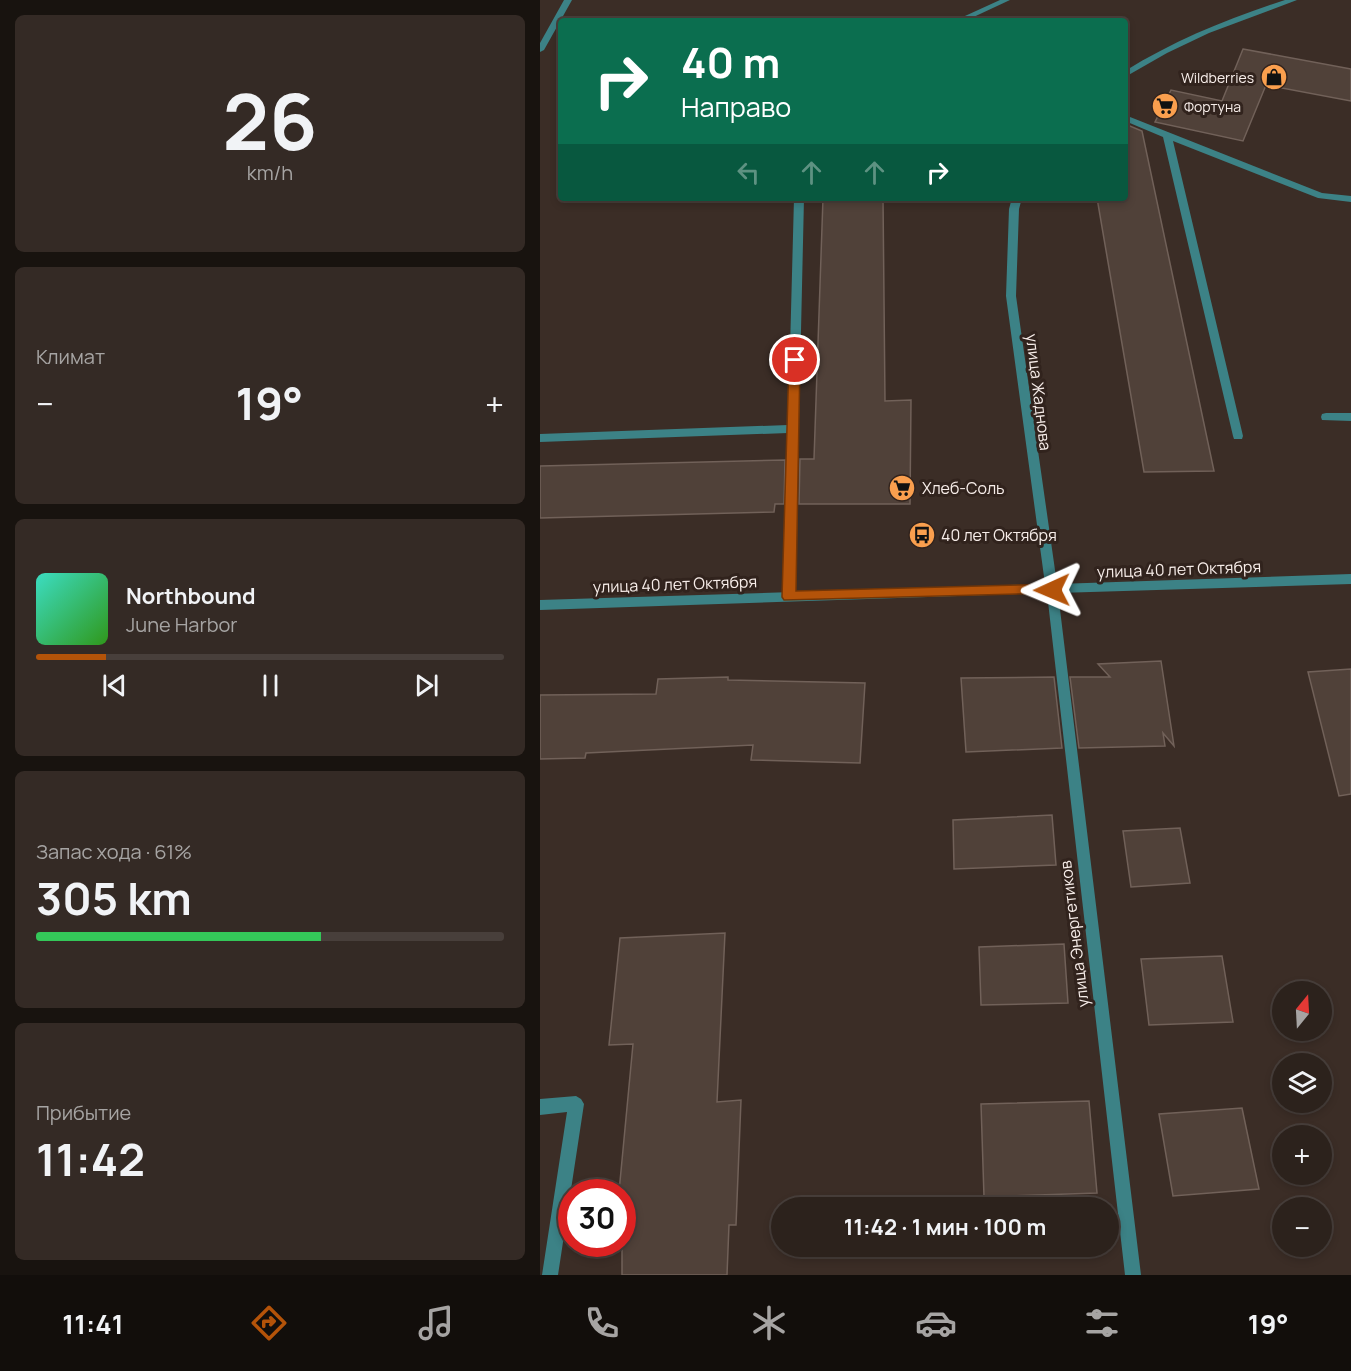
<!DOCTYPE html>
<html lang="ru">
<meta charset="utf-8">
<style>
:root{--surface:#2c221c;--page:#342a25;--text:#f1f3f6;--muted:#a6a4a3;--line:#483f3b;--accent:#b45309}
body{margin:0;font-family:Manrope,sans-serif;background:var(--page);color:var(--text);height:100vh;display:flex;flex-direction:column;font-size:22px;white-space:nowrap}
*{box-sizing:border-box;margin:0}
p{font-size:20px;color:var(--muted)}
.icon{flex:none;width:33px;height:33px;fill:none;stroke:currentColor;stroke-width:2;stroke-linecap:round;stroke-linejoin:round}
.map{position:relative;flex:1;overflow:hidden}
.sheet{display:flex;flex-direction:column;gap:15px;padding:15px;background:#18130f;width:540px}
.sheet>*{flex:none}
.guide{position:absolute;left:18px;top:18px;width:570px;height:183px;border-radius:6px;box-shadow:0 3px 9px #0003,0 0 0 2px var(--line);background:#0b6e4f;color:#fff;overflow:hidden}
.needle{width:39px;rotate:18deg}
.controls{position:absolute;left:732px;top:981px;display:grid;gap:12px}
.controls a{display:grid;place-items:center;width:60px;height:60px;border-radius:50%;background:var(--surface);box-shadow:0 3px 9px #0003,0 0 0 2px var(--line);font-size:30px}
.speed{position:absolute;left:18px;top:1179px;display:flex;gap:12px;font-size:30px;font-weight:700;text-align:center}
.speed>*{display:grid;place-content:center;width:78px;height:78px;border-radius:50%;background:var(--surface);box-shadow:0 3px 9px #0003,0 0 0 2px var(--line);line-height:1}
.speed .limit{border:9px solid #d22;background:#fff;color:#111}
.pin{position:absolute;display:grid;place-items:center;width:51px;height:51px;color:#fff;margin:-26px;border:3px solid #fff;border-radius:50%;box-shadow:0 2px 6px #0007}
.me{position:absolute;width:66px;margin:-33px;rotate:269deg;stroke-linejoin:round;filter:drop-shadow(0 0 4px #0008)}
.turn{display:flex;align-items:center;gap:21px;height:126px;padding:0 24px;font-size:27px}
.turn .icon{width:78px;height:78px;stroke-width:2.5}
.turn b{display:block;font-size:42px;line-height:51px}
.lanes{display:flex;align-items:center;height:57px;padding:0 24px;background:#0003;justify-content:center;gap:30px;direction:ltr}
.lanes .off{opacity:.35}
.big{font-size:45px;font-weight:700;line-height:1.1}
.sheet .widget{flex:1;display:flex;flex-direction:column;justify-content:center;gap:9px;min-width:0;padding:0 21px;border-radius:9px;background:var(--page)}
.sheet .dial{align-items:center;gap:0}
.dial b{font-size:78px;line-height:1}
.song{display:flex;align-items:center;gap:18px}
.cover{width:72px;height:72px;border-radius:9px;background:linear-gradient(135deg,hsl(170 70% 55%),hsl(110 70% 35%))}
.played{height:6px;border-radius:3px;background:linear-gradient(90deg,var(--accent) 15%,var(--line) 15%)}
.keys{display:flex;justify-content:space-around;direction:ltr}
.heat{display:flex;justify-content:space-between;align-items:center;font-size:33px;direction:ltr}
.charge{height:9px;border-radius:4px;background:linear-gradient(90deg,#34c759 61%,var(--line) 0)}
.trip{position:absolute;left:231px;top:1197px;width:348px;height:60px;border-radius:30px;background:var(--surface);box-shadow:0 3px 9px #0003,0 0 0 2px var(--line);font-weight:700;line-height:60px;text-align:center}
.menu{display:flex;height:96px;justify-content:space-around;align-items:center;background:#120e0b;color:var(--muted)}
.menu .icon{width:42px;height:42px}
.menu .active{color:var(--accent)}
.menu b{font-size:27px;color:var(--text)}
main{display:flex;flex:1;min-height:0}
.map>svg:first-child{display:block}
.building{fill:#504139;stroke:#716159;stroke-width:1.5}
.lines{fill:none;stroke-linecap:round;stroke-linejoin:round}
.lane{fill:#3c8286;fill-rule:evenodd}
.street{fill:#3c8286;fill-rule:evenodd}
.route{fill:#b45309;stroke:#753606;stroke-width:1.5}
.labels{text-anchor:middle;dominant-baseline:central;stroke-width:6;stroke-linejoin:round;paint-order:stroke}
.far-poi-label{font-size:14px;fill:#f7ede9;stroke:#31231d;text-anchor:end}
.street-label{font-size:16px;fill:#f7ede9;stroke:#31231d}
.poi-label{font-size:16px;fill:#f7ede9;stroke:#31231d;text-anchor:start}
</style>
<main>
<section class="sheet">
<div class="widget dial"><b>26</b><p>km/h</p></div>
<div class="widget"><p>Климат</p>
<div class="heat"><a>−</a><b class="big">19°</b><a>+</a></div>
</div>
<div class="widget">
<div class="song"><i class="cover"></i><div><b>Northbound</b><p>June Harbor</p></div></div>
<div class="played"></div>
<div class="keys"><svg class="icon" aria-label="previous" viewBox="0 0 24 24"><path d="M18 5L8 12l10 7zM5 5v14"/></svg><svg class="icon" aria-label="pause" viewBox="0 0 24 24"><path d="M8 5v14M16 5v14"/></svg><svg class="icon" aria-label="next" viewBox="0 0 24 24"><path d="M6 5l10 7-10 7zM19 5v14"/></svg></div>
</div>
<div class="widget"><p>Запас хода · 61%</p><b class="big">305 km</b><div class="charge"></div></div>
<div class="widget"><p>Прибытие</p><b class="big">11:42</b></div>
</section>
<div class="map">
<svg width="811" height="1275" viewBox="0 0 811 1275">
<rect width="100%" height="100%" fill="#3b2d26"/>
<!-- building -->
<path class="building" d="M 703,49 L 811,69 L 811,101 L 726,85 L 703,141 L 615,122 L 631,90 L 682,101 Z
M 585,124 L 602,131 L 674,471 L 604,472 L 557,198 L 585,198 Z
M 283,198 L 343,198 L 345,401 L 371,400 L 370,504 L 259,504 L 260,459 L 274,459 Z
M 245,460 L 244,504 L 235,504 L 234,512 L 0,518 L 0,466 Z
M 621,661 L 634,746 L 623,733 L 625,746 L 539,748 L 530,677 L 570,677 L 558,664 Z
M 811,669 L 811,794 L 799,796 L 768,672 Z
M 188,677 L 188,680 L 325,683 L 320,763 L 211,760 L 213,745 L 46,753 L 45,758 L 0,759 L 0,695 L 116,694 L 118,679 Z
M 514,677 L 522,748 L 426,752 L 421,678 Z
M 512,815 L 516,865 L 414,869 L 413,820 Z
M 640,828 L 650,883 L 591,887 L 583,831 Z
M 185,933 L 177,1102 L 201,1100 L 196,1225 L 189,1225 L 187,1275 L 82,1275 L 82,1192 L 79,1192 L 93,1044 L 69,1045 L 80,938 Z
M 524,944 L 528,1003 L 441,1005 L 439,947 Z
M 682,956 L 693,1022 L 609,1025 L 601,959 Z
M 549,1101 L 557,1193 L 444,1197 L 441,1104 Z
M 702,1108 L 719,1189 L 633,1196 L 619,1114 Z"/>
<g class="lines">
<!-- lane -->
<path class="lane" d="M 24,0 L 32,0 L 4,50 L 0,52 L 0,43 Z
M 460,0 L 470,0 L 425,21 L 414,21 Z
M 585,115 L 782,193 L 811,196 L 811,202 L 778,198 L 633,141 L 703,436 L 702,439 L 694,439 L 693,436 L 623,137 L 585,121 Z
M 254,198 L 264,198 L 255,597 L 253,600 L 245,600 L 243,597 L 248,433 L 0,442 L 0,434 L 248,425 Z
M 786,413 L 811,413 L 811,421 L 782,420 L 781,417 L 782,414 Z"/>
<!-- street -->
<path class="street" d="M 745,0 L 757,0 L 669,33 L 627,53 L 585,77 L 585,71 C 635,40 689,18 745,0 Z
M 472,198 L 482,198 L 479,209 L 476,296 L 517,584 L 811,574 L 811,584 L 518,593 L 601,1275 L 585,1275 L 507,593 L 0,610 L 0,600 L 505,584 L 466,296 L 469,209 Z
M 36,1096 L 41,1099 L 44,1104 L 18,1275 L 2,1275 L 27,1112 L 0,1115 L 0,1099 Z"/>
</g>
<!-- route -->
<path class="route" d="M 255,356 L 260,360 L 256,591 L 512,584 L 516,586 L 518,590 L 516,593 L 244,600 L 242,597 L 249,360 Z"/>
<!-- icons -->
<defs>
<symbol id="shop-disc" viewBox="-11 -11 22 22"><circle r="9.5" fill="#fa9f4e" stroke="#31231d"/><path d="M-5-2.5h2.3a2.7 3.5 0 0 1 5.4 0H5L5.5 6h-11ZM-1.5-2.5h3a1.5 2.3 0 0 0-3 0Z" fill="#111"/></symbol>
<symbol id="supermarket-disc" viewBox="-11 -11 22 22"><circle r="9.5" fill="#fa9f4e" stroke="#31231d"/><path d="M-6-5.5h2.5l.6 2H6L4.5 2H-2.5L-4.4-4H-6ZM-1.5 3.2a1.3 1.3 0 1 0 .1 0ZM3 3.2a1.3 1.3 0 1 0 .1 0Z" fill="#111"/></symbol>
<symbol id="bus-disc" viewBox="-11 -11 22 22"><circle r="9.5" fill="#fa9f4e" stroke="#31231d"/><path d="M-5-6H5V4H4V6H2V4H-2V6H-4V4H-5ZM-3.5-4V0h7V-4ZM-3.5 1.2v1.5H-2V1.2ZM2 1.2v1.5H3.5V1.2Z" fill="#111"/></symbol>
</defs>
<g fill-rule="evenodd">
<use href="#shop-disc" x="719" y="62" width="30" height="30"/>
<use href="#supermarket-disc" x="610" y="91" width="30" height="30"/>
<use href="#supermarket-disc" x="347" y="473" width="30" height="30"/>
<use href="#bus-disc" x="367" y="520" width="30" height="30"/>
</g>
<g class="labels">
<!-- far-poi labels -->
<g class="far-poi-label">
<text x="714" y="77">Wildberries</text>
<text x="644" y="106" text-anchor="start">Фортуна</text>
</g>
<!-- street labels -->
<g class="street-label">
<text transform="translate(499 392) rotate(83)">улица Жаднова</text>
<text transform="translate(639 569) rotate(-2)">улица 40 лет Октября</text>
<text transform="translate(135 584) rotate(-2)">улица 40 лет Октября</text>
<text transform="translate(534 934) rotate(-97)">улица Энергетиков</text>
</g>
<!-- poi labels -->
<g class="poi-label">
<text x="382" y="488">Хлеб-Соль</text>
<text x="401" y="535">40 лет Октября</text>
</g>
</g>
</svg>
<div class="controls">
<a><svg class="needle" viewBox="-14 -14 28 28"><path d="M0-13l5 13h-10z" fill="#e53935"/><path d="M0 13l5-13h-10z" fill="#a6a4a3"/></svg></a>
<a><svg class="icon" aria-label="layers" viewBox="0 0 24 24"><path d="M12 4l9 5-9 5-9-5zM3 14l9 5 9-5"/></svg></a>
<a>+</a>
<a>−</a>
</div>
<div class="speed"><div class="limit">30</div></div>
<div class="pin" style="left:255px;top:360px;background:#d93025"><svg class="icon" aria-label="arrive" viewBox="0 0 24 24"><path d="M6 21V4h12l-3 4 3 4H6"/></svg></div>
<svg class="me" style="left:512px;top:590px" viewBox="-20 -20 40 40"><path d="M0-17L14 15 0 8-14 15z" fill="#b45309" stroke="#fff" stroke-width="4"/></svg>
<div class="trip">11:42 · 1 мин · 100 m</div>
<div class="guide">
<div class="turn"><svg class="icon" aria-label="right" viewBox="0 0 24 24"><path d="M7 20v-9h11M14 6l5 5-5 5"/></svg><div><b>40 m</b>Направо</div></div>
<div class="lanes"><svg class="icon off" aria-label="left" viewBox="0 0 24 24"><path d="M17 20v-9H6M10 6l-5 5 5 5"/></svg><svg class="icon off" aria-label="ahead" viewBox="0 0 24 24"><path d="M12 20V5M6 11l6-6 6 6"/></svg><svg class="icon off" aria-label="ahead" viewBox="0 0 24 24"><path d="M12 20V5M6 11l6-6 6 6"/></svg><svg class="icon" aria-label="right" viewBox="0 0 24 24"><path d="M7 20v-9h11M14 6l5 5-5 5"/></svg></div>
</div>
</div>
</main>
<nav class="menu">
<b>11:41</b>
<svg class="icon active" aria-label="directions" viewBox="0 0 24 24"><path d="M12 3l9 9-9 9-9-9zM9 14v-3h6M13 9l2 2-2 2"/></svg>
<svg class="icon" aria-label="music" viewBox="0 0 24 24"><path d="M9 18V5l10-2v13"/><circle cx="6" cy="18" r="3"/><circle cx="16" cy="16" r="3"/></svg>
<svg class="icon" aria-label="phone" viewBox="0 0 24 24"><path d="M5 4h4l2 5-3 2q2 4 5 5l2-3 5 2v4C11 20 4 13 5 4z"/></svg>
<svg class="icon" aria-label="climate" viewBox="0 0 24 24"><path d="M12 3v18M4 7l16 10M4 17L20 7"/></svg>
<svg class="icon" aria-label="car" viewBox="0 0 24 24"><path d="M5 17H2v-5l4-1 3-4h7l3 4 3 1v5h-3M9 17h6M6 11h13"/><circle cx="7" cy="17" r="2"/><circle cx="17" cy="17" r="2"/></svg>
<svg class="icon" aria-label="filters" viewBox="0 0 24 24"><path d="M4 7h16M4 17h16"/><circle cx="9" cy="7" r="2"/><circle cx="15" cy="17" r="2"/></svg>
<b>19°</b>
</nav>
